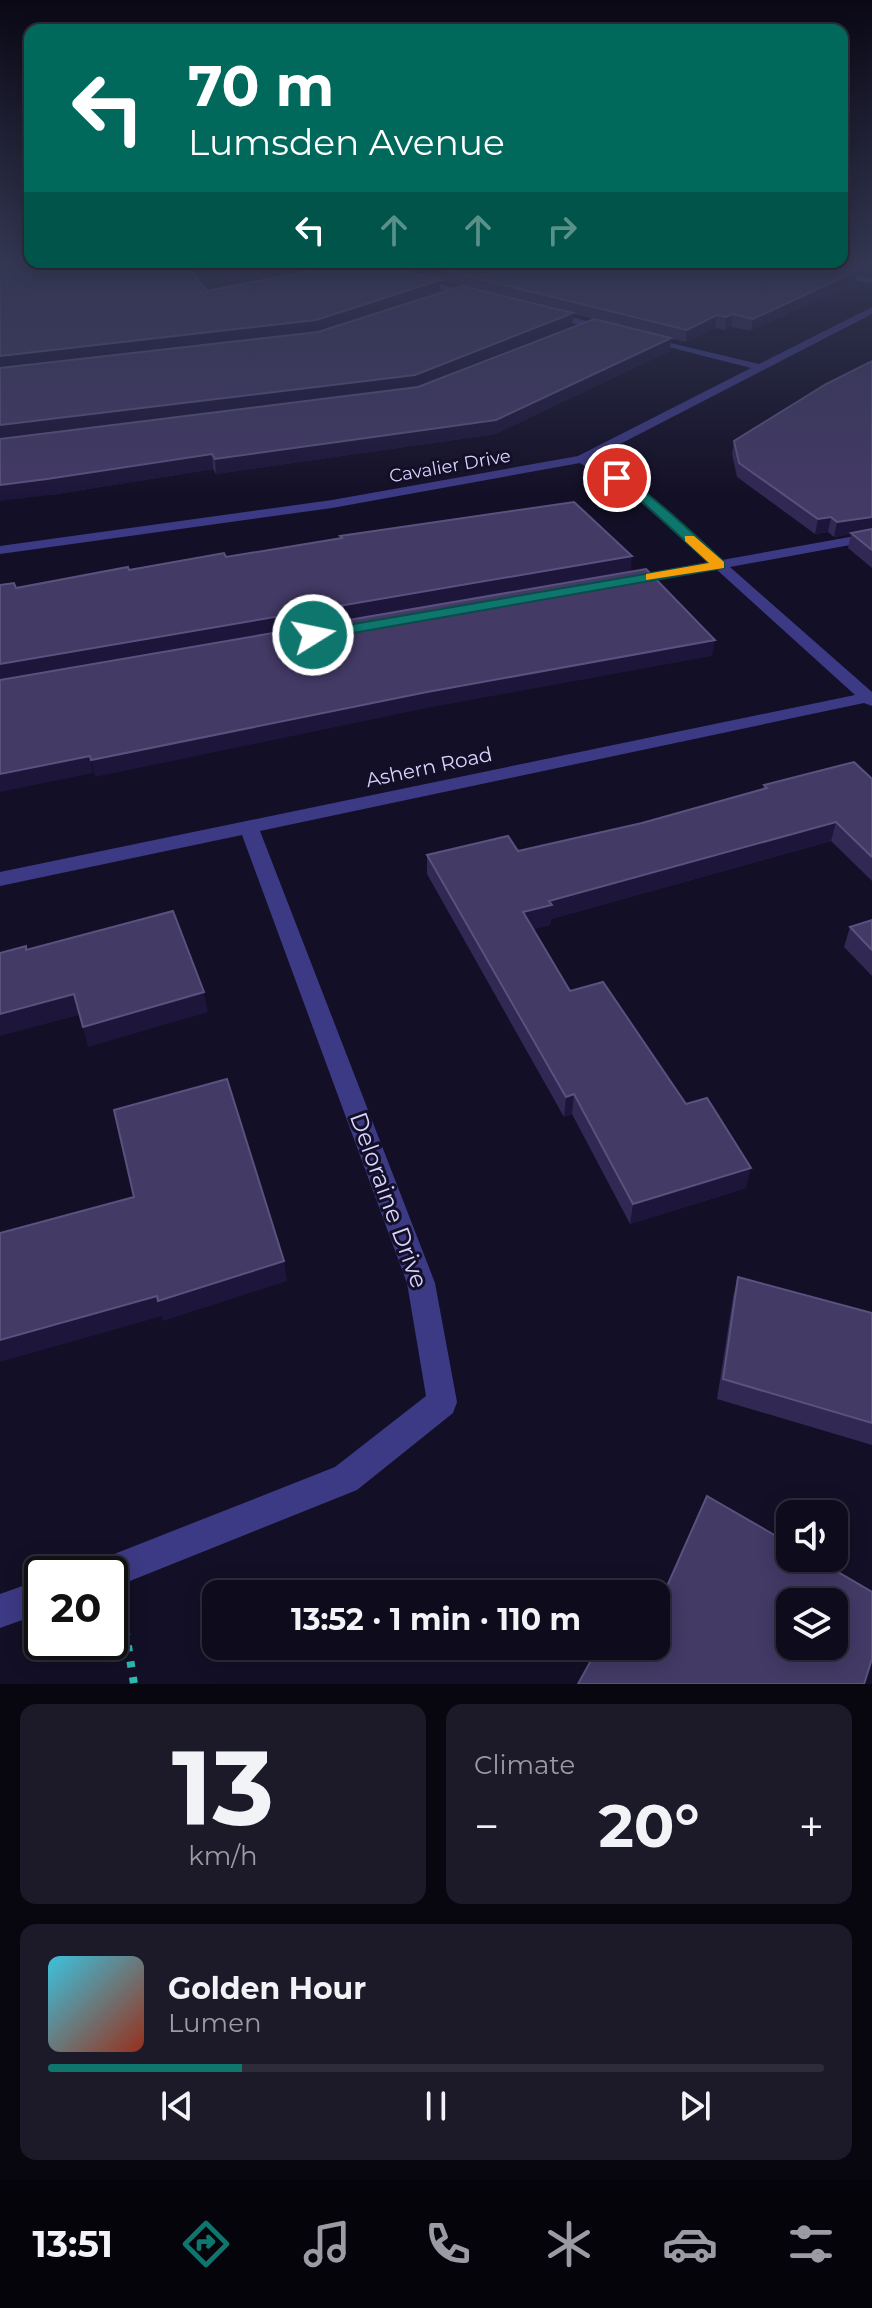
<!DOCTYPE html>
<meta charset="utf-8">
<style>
:root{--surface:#0e0b1c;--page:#1c1929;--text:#f1f3f6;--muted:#9b9ba3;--line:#2e2b3b;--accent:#0f766e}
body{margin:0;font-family:Montserrat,sans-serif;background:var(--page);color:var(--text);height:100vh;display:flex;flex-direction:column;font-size:30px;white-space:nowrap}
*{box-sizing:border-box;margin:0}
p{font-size:26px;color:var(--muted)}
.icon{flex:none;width:44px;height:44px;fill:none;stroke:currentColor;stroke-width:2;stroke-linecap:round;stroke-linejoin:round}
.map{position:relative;height:1684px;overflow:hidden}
.side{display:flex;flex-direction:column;gap:20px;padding:20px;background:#08060f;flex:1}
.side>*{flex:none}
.hud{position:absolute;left:24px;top:24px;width:824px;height:244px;border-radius:16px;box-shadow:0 4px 20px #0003,0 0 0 2px var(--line);background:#00695c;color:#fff;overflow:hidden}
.tools{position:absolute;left:776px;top:1500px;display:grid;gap:16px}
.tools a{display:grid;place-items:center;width:72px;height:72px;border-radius:16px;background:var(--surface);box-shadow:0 4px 20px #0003,0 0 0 2px var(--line);font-size:40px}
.speed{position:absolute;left:24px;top:1556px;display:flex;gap:16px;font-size:40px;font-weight:700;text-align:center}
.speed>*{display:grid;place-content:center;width:104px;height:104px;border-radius:50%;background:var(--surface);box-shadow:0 4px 20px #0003,0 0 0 2px var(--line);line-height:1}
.speed .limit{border:4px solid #111;border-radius:12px;background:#fff;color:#111}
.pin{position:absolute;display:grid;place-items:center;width:68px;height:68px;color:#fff;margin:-34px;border:4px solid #fff;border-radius:50%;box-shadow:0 2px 8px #0007}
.me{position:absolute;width:88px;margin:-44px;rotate:80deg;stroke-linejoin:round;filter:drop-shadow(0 0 6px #0008)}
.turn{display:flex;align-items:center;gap:28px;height:168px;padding:0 32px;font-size:36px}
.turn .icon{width:104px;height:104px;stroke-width:2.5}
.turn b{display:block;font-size:56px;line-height:68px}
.lanes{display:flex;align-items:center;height:76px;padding:0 32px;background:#0003;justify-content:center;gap:40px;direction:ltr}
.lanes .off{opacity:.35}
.big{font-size:60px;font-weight:700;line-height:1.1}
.side .widget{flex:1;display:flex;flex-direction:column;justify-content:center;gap:12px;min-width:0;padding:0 28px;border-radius:16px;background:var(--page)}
.side .dial{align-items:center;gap:0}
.dial b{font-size:104px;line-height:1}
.song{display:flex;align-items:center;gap:24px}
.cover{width:96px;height:96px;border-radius:12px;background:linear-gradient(135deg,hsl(190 70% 55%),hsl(10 70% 35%))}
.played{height:8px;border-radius:4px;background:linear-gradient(90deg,var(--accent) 25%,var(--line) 25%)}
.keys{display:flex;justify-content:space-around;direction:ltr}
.heat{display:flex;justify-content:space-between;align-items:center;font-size:44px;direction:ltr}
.side .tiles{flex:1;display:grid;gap:20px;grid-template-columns:1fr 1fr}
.widget:last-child{grid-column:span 2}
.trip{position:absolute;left:202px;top:1580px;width:468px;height:80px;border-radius:16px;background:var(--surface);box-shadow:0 4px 20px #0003,0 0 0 2px var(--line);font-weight:700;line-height:80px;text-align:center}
.tabs{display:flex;height:128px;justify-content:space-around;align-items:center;background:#06040b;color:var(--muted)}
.tabs .icon{width:56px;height:56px}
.tabs .on{color:var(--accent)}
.tabs b{font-size:36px;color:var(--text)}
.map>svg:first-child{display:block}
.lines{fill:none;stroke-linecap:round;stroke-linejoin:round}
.path{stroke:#2fb8b0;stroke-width:8;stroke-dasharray:6 10;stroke-linecap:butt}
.minor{fill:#3d3a85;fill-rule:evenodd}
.wall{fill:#312854;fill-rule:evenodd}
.shaded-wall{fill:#1d163a}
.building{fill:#433a66;stroke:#5a527e;stroke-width:2;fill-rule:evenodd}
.route{fill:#0f766e;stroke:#0a4d48;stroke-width:2}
.slow{fill:#f59e0b}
.labels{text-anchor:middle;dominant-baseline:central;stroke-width:6;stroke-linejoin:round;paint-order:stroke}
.far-street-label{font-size:18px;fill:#d9d4ff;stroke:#130f26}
.street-label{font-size:20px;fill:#d9d4ff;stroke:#130f26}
.near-street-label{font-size:24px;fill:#d9d4ff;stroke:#130f26}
</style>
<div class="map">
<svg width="872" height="1684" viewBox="0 0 872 1684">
<rect width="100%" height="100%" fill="#130f26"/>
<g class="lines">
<!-- path -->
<path class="path" d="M 123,1614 L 134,1684"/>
<!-- minor -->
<path class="minor" d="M 776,262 L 793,262 L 872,278 L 872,284 Z
M 416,278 L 481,294 L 483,296 L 478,299 L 413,283 Z
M 872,307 L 872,314 L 591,459 L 645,491 L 722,560 L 872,533 L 872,541 L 730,567 L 872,692 L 872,706 L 864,703 L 260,831 L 435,1283 L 457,1402 L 453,1413 L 357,1490 L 110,1589 L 110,1574 L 89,1574 L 94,1562 L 335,1467 L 426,1396 L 407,1283 L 242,835 L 0,886 L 0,872 L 855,695 L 716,569 L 622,584 L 622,578 L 708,562 L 635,497 L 580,463 L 332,508 L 0,554 L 0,546 L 332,500 L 578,456 L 751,368 L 641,340 L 641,336 L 759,364 Z
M 548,311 L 614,328 L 615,330 L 610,333 L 545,316 Z
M 42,1579 L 42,1613 L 0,1628 L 0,1594 Z"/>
</g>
<!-- wall -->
<path class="wall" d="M 842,261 L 872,261 L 872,274 L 856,272 L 854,283 L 751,331 L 731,327 L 725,330 L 715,328 L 686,342 L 671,339 L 670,351 L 495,434 L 216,474 L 213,469 L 50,495 L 207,291 L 385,266 L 385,262 ZM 440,281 L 462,286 L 370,315 L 440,292 ZM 573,314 L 593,319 L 473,366 L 572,326 Z
M 872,361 L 872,568 L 848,548 L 851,534 L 834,537 L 828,532 L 815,534 L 737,477 L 732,454 L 734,441 Z
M 872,779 L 872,881 L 831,841 L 551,919 L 550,925 L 533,929 L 570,991 L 686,1104 L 746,1188 L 630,1224 L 572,1114 L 564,1117 L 427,874 L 427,855 L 518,851 L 642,823 L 763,790 L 764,785 Z
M 872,920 L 872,976 L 844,947 L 850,927 Z
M 738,1277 L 872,1313 L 872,1445 L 717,1399 L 733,1297 Z"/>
<!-- shaded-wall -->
<path class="shaded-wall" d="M 856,271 L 854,283 L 751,331 L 753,319 Z
M 440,280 L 440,292 L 316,333 L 0,370 L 0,356 Z
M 573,313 L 572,326 L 415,389 L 0,440 L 0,425 Z
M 733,314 L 731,327 L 725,330 L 726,317 Z
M 717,315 L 715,328 L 686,342 L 687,330 Z
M 671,338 L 670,351 L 495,434 L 216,474 L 215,459 Z
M 212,454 L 213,469 L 50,495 L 0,501 L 0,485 Z
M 831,517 L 828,532 L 815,534 L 818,519 Z
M 872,517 L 872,531 L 834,537 L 837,522 Z
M 632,556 L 631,571 L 0,681 L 0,664 Z
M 715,640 L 712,656 L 427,708 L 95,777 L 91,760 L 427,692 Z
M 90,756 L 93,773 L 0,792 L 0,774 Z
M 836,822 L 831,841 L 551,919 L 550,925 L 522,932 L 523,912 L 549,901 Z
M 204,992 L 208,1012 L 88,1047 L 83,1027 Z
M 74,994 L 79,1015 L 0,1036 L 0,1014 Z
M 574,1094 L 572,1114 L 564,1117 L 566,1097 Z
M 751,1168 L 746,1188 L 630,1224 L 633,1204 Z
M 284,1261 L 287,1281 L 163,1321 L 162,1316 L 0,1362 L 0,1340 Z"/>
<!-- building -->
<path class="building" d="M 0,261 L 185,262 L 207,291 L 354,262 L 369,262 L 440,280 L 316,320 L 0,356 Z
M 411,262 L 815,262 L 856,271 L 753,319 L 733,314 L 726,317 L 717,315 L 687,330 Z
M 462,286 L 573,313 L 415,375 L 0,425 L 0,368 L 318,332 Z
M 594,319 L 671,338 L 496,420 L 215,459 L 212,454 L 47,479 L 0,485 L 0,439 L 418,387 Z
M 872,361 L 872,517 L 837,522 L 831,517 L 818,519 L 739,463 L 734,441 L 826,384 Z
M 574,502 L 632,556 L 0,664 L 0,585 L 14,583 L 16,588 L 128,567 L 129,570 L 224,553 L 226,557 L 342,538 L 340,536 Z
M 872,529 L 872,550 L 851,533 Z
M 646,569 L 715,640 L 427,692 L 91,760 L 90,756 L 0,774 L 0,680 Z
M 854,762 L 872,779 L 872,857 L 836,822 L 549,901 L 552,905 L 523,912 L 570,991 L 603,982 L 686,1104 L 707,1098 L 751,1168 L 633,1204 L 574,1094 L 566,1097 L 427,855 L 508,836 L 518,851 L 642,823 L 767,788 L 764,785 Z
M 173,911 L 204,992 L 83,1027 L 74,994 L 0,1014 L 0,953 L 26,946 L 26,950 Z
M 872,920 L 872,950 L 850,927 Z
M 227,1079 L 284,1261 L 158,1301 L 157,1296 L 0,1340 L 0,1233 L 134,1197 L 114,1110 Z
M 738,1277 L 872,1313 L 872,1423 L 723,1379 Z
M 707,1496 L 790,1544 L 790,1558 L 814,1558 L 872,1592 L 872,1659 L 864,1684 L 578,1684 L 599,1646 L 656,1646 L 656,1611 ZM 790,1602 L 834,1602 L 834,1646 L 790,1646 Z"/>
<!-- sky -->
<linearGradient id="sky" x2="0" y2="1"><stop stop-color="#0a0815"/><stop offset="0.53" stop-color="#333752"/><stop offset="1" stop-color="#333752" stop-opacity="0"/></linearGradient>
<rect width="872" height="497" fill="url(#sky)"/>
<!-- route -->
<path class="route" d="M 613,475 C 633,474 705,545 724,562 L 724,568 L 313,640 L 305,635 L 313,631 L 709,563 L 636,496 L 613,480 Z"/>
<!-- slow -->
<path class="slow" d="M 685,536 L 694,536 L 724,562 L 724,568 L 646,580 L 646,574 L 709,563 L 685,541 Z"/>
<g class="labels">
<!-- far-street labels -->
<g class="far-street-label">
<text transform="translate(450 466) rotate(-10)">Cavalier Drive</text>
</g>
<!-- street labels -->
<g class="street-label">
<text transform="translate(429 767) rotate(-12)">Ashern Road</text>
</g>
<!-- near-street labels -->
<g class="near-street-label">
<text transform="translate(389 1200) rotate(70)">Deloraine Drive</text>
</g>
</g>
</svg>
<div class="tools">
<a><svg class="icon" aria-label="sound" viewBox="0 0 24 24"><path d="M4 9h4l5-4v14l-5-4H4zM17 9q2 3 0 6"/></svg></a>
<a><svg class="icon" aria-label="layers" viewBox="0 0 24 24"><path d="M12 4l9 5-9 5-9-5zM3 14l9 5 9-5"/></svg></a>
</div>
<div class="speed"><div class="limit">20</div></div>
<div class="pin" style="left:617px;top:478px;background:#d93025"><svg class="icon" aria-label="arrive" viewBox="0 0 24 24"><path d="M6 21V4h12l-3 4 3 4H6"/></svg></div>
<svg class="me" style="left:313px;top:635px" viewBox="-20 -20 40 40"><circle r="17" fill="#0f766e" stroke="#fff" stroke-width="3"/><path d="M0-11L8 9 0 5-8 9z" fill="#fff"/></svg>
<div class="trip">13:52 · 1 min · 110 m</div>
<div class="hud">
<div class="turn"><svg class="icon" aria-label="left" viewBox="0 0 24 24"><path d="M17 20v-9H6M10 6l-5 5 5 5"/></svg><div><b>70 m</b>Lumsden Avenue</div></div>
<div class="lanes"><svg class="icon" aria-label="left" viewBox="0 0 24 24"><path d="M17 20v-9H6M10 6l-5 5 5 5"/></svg><svg class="icon off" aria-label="ahead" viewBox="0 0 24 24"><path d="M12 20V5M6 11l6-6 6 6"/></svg><svg class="icon off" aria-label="ahead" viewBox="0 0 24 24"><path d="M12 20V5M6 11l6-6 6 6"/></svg><svg class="icon off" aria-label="right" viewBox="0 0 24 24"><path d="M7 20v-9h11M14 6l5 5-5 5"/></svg></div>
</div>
</div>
<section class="side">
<div class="tiles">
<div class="widget dial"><b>13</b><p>km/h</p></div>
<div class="widget"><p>Climate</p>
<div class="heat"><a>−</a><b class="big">20°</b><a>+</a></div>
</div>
<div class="widget">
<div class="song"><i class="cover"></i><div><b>Golden Hour</b><p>Lumen</p></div></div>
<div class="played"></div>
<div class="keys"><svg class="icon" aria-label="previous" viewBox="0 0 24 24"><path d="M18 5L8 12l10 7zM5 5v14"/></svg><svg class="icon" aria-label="pause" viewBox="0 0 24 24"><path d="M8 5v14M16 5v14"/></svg><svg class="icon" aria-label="next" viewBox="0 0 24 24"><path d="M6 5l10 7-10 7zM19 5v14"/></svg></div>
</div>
</div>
</section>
<nav class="tabs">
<b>13:51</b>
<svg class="icon on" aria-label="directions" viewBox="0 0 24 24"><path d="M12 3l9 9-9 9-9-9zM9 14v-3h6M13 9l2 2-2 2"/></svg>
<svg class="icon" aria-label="music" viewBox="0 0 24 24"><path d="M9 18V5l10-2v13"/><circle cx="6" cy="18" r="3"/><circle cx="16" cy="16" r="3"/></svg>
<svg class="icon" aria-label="phone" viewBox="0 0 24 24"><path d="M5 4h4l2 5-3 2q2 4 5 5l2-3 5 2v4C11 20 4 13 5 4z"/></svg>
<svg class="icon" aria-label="climate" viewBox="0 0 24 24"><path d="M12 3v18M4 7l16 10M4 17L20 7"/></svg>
<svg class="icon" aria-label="car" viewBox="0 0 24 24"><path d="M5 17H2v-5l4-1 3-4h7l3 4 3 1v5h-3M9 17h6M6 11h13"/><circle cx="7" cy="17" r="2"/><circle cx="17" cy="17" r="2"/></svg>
<svg class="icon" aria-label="filters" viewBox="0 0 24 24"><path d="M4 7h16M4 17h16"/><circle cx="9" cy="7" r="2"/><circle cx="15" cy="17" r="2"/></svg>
</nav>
